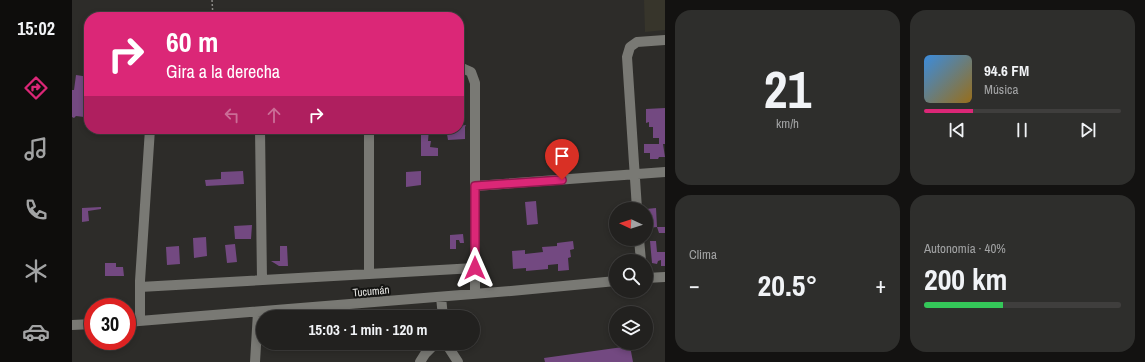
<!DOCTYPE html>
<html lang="es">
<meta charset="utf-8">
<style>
:root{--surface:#22211f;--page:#2e2e2c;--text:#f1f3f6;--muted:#a2a3a4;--line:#3f3e3d;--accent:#db2777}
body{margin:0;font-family:"Archivo Narrow",sans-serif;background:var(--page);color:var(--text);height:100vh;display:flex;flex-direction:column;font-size:15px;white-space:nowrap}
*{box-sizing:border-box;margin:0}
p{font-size:13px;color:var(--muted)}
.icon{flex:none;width:22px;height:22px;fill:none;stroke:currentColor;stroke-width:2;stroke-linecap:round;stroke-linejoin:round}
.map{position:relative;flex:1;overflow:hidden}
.side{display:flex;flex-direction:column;gap:10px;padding:10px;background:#131211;width:480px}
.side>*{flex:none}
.top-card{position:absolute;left:12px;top:12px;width:380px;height:122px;border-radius:16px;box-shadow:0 2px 6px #0003,0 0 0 1px var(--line);background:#db2777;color:#fff;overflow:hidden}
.needle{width:26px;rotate:274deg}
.controls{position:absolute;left:537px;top:202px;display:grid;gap:8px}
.controls a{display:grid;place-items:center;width:44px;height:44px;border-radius:50%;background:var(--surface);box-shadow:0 2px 6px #0003,0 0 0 1px var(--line);font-size:20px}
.speed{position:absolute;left:12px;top:298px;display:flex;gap:8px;font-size:20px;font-weight:700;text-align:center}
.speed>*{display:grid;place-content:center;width:52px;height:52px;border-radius:50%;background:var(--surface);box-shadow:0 2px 6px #0003,0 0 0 1px var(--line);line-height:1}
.speed .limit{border:6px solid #d22;background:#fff;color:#111}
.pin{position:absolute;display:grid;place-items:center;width:34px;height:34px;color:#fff;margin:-41px -17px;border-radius:50% 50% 50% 0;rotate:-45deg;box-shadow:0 0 4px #0007}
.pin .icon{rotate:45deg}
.me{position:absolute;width:44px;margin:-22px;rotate:0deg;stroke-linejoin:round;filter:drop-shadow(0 0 3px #0008)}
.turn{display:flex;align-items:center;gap:14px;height:84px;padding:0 16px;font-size:18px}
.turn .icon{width:52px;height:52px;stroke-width:2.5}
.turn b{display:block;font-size:28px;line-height:34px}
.lanes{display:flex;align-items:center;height:38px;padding:0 16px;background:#0003;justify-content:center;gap:20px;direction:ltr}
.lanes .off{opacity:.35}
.big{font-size:30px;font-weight:800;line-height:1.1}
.side .tile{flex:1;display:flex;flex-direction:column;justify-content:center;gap:6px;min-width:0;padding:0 14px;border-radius:16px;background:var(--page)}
.side .dial{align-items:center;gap:0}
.dial b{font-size:52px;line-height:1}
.song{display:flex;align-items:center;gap:12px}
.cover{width:48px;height:48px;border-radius:6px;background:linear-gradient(135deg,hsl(210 70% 55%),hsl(40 70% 35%))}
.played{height:4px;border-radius:2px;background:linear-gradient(90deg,var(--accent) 25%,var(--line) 25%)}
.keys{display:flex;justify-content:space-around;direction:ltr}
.heat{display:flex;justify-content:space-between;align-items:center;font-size:22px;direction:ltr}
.charge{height:6px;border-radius:3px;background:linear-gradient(90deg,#34c759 40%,var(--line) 0)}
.side .tiles{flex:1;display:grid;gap:10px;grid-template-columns:repeat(2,1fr)}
.trip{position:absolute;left:184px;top:310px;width:224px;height:40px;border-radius:20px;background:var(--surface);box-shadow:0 2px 6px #0003,0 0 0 1px var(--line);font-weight:800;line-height:40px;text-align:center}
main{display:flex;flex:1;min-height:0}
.menu{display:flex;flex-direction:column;width:72px;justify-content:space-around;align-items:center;background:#0e0d0c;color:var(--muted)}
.menu .icon{width:28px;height:28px}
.menu .on{color:var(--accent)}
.menu b{font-size:18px;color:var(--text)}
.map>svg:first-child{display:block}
.built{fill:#37352b}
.building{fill:#734981}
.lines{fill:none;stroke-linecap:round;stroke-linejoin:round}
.path{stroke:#8c8b88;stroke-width:1.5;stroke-dasharray:2 2;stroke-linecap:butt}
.street{stroke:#797974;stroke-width:10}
.route-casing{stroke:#8e194d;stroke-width:10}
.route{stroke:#db2777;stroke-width:7}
.labels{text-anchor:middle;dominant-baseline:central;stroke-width:4;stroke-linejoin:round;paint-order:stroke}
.street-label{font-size:11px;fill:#e7e7e4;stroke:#151513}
</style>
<main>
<nav class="menu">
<b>15:02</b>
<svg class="icon on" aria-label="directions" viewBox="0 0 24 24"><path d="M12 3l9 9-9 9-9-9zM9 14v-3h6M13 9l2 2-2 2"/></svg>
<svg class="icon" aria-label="music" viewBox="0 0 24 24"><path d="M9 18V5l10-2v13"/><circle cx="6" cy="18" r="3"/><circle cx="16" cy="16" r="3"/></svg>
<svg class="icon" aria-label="phone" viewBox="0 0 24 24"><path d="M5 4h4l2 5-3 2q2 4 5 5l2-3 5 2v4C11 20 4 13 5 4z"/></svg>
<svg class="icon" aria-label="climate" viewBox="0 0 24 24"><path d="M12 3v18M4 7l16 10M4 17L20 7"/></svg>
<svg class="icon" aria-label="car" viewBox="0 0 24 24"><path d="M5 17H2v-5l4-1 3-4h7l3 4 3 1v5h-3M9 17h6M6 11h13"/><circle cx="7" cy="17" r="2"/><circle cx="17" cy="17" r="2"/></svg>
</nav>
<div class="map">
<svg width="593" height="362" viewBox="0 0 593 362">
<rect width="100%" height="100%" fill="#2d2c29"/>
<!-- built -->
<path class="built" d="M 572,0 L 593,0 L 593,30 L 573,32 Z"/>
<!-- building -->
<path class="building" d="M 4,75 L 17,77 L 17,83 L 12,117 L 4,116 L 2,118 L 0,117 L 0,90 L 2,90 Z
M 593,108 L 593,144 L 591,144 L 593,157 L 587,157 L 586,159 L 578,159 L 578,153 L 572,153 L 572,144 L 587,144 L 587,138 L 581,138 L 581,127 L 577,127 L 577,122 L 574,123 L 574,109 Z
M 394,125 L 393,127 L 393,139 L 376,140 L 375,134 L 369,134 L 369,129 L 387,129 L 387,126 Z
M 349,129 L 357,129 L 356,141 L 359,141 L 358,147 L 366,148 L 366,156 L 349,156 Z
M 171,171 L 172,184 L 134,186 L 133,180 L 149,179 L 149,172 Z
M 349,171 L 349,185 L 334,187 L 334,172 Z
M 464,201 L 466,224 L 455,225 L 453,202 Z
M 29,207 L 29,209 L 16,211 L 17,221 L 10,222 L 10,208 Z
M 584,208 L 585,227 L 576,228 L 574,209 Z
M 180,225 L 179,239 L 163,239 L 162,226 Z
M 585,227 L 593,227 L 593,233 L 587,233 Z
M 391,234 L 392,243 L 388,243 L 387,240 L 384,240 L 384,249 L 378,249 L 378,235 Z
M 134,237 L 135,256 L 122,258 L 121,238 Z
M 501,241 L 502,249 L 498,250 L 499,257 L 496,258 L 497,270 L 486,271 L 486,264 L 476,265 L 476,269 L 454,271 L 454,268 L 441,269 L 440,251 L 453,250 L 453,254 L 471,252 L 470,247 L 485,246 L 485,243 Z
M 578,241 L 584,241 L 585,252 L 593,252 L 593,266 L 589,266 L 589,260 L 586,261 L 585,264 L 580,263 Z
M 163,244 L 165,262 L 155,263 L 153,245 Z
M 107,246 L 108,264 L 95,265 L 94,247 Z
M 208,246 L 215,246 L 216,266 L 207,266 L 199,261 L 208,261 Z
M 33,263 L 44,263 L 44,267 L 51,267 L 52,276 L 33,276 Z
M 558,346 L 561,362 L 473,362 L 472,358 Z"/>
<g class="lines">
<!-- path -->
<path class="path" d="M 140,0 L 141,17"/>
<!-- street -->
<path class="street" d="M 387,68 L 390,68 L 399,72 L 403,83 L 403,294
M 188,129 L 190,280
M 297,129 L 297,274
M 403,186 L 593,172
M 565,209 L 555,57 L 558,47 L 565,42 L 593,40
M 567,239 L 569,261
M 574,278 L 593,277
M 68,287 L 403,268
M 369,297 L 371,317
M 68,321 L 68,281 L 78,129
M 55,322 L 439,291 L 544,281
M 0,325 L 21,324
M 376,343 L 377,348 L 386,362
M 183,362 L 186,312
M 348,362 L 353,354 L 364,343"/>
</g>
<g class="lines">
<defs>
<path id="route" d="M 403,268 L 403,186 L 490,180"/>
</defs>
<!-- route casing -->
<use href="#route" class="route-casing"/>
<!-- route -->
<use href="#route" class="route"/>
</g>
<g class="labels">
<!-- street labels -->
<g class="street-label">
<text transform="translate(299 291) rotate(-5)">Tucumán</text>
</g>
</g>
</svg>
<div class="controls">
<a><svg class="needle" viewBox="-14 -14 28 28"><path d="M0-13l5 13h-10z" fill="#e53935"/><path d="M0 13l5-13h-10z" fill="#a2a3a4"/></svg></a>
<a><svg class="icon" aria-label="search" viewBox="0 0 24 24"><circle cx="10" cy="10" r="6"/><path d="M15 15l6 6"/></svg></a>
<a><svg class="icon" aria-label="layers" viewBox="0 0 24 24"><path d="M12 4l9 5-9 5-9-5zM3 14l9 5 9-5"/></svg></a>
</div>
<div class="speed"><div class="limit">30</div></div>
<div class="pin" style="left:490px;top:180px;background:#d93025"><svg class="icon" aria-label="arrive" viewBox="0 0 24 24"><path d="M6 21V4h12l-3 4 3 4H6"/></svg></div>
<svg class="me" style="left:403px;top:268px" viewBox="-20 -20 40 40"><path d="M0-17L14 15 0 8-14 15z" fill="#db2777" stroke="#fff" stroke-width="4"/></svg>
<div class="trip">15:03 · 1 min · 120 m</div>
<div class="top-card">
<div class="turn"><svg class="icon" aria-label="right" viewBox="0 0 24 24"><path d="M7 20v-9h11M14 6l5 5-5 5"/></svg><div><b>60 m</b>Gira a la derecha</div></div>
<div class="lanes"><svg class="icon off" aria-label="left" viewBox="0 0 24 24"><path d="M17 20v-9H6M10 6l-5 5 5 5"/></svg><svg class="icon off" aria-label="ahead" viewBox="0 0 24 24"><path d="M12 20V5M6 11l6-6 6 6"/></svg><svg class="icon" aria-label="right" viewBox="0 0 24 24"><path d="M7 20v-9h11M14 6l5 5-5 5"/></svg></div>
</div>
</div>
<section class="side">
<div class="tiles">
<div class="tile dial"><b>21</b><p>km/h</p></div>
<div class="tile">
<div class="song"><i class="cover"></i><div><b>94.6 FM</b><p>Música</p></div></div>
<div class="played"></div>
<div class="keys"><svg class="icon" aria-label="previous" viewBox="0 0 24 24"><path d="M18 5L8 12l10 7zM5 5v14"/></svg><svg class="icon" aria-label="pause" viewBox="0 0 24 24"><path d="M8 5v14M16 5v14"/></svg><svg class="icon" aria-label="next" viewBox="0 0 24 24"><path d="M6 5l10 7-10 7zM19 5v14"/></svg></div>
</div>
<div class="tile"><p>Clima</p>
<div class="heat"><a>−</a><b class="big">20.5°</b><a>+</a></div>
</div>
<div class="tile"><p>Autonomía · 40%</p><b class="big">200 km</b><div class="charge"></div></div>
</div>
</section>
</main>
